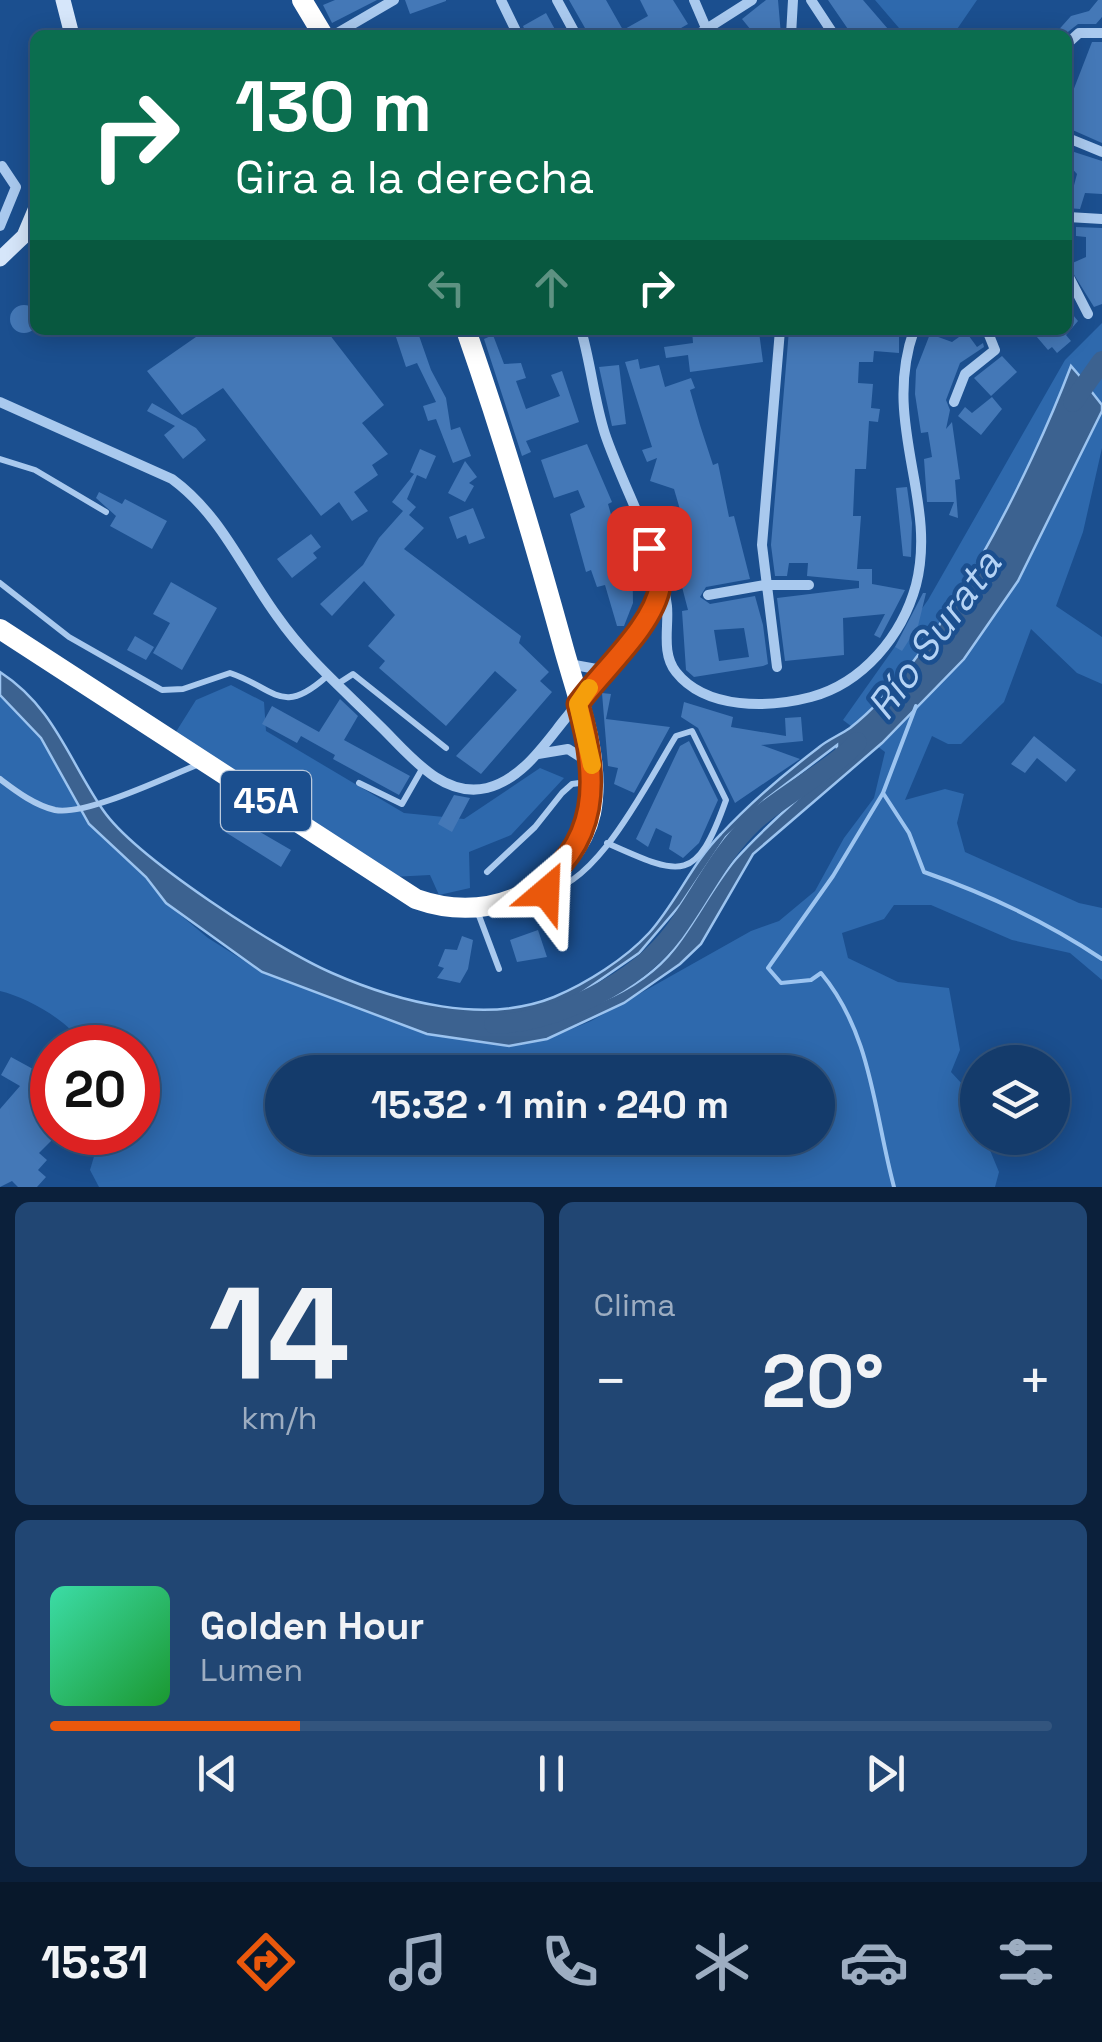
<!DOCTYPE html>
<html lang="es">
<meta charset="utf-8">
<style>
:root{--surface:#143b6b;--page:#214673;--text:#f1f3f6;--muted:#9dadc1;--line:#33557e;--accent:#ea580c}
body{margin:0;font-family:"Space Grotesk",sans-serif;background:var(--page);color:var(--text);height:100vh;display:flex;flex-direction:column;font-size:38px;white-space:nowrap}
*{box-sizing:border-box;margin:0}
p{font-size:32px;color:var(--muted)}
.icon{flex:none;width:55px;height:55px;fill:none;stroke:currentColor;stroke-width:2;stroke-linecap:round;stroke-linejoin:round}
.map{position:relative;height:1187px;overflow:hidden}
.panel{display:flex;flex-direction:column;gap:15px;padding:15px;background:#0b203b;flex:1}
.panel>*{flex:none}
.top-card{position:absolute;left:30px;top:30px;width:1042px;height:305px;border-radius:15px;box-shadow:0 5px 25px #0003,0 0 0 2px var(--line);background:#0b6e4f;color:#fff;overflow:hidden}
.tools{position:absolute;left:960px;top:1045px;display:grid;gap:20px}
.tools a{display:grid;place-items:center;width:110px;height:110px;border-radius:50%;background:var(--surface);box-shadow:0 5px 25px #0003,0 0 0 2px var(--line);font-size:50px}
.speed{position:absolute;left:30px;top:1025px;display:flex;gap:20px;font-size:50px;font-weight:700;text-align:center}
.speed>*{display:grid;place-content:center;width:130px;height:130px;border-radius:50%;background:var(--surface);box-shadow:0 5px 25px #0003,0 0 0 2px var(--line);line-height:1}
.speed .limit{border:15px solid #d22;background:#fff;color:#111}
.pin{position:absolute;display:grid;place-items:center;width:85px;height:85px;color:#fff;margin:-42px;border-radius:20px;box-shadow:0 5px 15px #0006}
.me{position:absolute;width:110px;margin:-55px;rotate:26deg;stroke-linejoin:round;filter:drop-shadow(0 0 8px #0008)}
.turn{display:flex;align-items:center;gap:35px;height:210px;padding:0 40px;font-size:45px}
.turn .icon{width:130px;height:130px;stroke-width:2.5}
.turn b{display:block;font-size:70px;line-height:85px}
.lanes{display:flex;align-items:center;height:95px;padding:0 40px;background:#0003;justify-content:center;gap:50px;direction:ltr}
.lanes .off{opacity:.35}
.big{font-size:75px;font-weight:700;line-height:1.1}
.panel .card{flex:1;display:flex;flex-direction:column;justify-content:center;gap:15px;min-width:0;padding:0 35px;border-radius:15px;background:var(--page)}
.panel .dial{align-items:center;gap:0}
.dial b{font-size:130px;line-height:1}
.song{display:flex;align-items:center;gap:30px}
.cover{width:120px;height:120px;border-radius:15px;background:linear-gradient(135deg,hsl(160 70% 55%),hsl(130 70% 35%))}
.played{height:10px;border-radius:5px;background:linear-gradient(90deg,var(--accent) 25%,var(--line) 25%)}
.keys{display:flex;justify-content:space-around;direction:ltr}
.heat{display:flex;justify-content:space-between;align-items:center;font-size:55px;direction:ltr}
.panel .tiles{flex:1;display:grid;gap:15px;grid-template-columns:1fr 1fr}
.card:last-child{grid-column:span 2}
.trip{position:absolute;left:265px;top:1055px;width:570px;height:100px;border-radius:50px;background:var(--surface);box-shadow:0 5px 25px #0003,0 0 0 2px var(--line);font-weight:700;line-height:100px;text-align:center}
.tab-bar{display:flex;height:160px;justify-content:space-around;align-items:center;background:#08182b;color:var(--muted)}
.tab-bar .icon{width:70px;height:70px}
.tab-bar .selected{color:var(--accent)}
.tab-bar b{font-size:45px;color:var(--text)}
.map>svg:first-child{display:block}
.green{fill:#2e69ad;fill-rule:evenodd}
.water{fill:#3c6290;stroke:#9cc4f0;stroke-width:2.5;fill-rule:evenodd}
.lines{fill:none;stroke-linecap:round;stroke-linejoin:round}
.stream{stroke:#9cc4f0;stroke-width:4}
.river{stroke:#3c6290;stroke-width:20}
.building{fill:#4478b7;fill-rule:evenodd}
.lane{stroke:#a9c9ee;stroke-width:6}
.street{stroke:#a9c9ee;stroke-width:10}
.secondary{stroke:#d6e6fa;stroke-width:15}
.highway{stroke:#fff;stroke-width:20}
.route-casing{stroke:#983908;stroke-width:25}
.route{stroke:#ea580c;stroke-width:18}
.slow{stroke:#f59e0b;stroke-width:18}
.labels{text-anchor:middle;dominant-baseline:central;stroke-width:9;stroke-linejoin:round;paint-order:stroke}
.shield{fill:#1b4f8f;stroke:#bbcadd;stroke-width:2.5}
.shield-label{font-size:35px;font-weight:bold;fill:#fff}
.water-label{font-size:40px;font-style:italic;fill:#b5d3f5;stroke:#1b4f8f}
</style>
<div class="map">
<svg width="1102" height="1187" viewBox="0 0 1102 1187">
<rect width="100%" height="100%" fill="#1b4f8f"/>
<!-- green -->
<path class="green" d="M 875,0 L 977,0 L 953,35 L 905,35 Z
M 1102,323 L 1102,448 L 1083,532 L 1056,606 L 1102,637 L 1102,684 L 1077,673 L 1031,629 L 1004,702 L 961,744 L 948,744 L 932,736 L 905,800 L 945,789 L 964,794 L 957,823 L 965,852 L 1079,903 L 1102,908 L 1102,980 L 1070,953 L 1012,940 L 931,905 L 894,905 L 884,919 L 842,933 L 848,958 L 898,982 L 949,988 L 960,1050 L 951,1072 L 977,1100 L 978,1138 L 985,1138 L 999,1172 L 995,1187 L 99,1187 L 90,1170 L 101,1133 L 138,1132 L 138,1048 L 85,1047 C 69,1021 29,998 0,991 L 0,695 L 41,738 L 89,824 L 146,877 L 166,903 L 208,938 L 262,972 L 427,1034 L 509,1046 L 547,1039 L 591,1021 L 751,931 L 779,921 L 815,891 L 844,838 L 874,798 L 885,752 L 843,720 L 928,600 L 1065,360 ZM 282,1072 L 818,1072 L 818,1138 L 282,1138 Z
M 231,685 L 264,702 L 266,731 L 404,813 L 464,819 L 540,768 L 564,778 L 511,835 L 469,852 L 470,888 L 439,895 L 430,875 L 392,877 L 174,735 L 196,700 Z"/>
<!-- water -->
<path class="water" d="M 1102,362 L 1102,368 L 1084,382 L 1102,405 L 1102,411 L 1018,581 L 964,659 L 882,743 L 753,854 L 701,944 L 680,964 L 624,1003 L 547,1039 L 509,1046 L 427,1034 L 262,972 L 166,903 L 146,877 L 89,824 L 41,738 L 0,695 L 0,672 C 54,707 68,759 103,810 C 135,857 278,950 332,973 C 398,1002 485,1025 554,997 C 587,983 625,959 649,933 C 676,903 692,863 721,834 C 750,803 784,774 818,748 C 827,740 840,735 850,728 C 940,657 1031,472 1071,366 L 1084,381 ZM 837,745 L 837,763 C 803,795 767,824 736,859 C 713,886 697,920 675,948 C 638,996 568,1018 510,1023 L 568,1002 L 639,953 L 681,904 L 726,837 L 765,800 Z"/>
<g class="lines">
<!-- stream -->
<path class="stream" d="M 883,793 L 909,833 L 924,872 C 987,894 1047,922 1102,959
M 894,1187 C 874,1113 872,1034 821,973 L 811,980 L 781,983 L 768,968 L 833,876 L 883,793 L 916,706"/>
<!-- river -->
<path class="river" d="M 1073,402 L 1102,361
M 494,1024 C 557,1022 636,983 674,932 C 702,894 719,854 754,821 C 782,795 837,767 857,742"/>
</g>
<!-- building -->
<path class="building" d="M 335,0 L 377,0 L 332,23 L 323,5 Z
M 405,0 L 446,0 L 446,1 L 410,14 Z
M 569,0 L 606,0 L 623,30 L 648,16 L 640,0 L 673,0 L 688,24 L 669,35 L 589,35 Z
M 766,0 L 778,0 L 781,35 L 755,35 L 742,19 Z
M 828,0 L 863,0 L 888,29 L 880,35 L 852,35 Z
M 1098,0 L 1102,0 L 1102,17 L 1096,24 L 1078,24 L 1064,35 L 1054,35 L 1071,16 L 1089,11 Z
M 546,13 L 558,35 L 527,35 L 523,26 Z
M 1092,42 L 1102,42 L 1102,143 L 1068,128 L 1072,114 L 1068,104 Z
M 1068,150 L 1102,161 L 1102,194 L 1085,193 L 1080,209 L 1068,208 L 1077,174 L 1068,164 Z
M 1076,227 L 1102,228 L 1102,304 L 1094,307 L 1068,265 L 1086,257 L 1086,237 L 1076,236 Z
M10 319a14 14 0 1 1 28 0a14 14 0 1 1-28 0Z
M 1068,309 L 1078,321 L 1066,335 L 1071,341 L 1057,353 L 1052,347 L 1048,350 L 1031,330 L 1068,330 Z
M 206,330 L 326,330 L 384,405 L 362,423 L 388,454 L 372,465 L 378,475 L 354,492 L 368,511 L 352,521 L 339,502 L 321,516 L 223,388 L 182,415 L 147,371 Z
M 417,330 L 431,370 L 446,398 L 451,430 L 460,427 L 471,456 L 453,463 L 436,419 L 428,421 L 423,406 L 436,402 L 417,363 L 406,367 L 395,334 Z
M 692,330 L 759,332 L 763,362 L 690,372 L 688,355 L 666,358 L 664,347 L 693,343 Z
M 789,330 L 899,332 L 899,353 L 874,351 L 873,362 L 859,362 L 858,383 L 873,384 L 871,408 L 880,409 L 878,422 L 869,421 L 866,469 L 855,469 L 853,516 L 861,516 L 857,569 L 872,569 L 872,584 L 905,590 L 880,638 L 874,635 L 885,614 L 843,618 L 844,655 L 785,661 L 777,598 L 859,588 L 859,581 L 807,576 L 808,563 L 789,563 L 787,576 L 775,576 L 771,545 Z
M 966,332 L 977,347 L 983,343 L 984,347 L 960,363 L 946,400 L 950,410 L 946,429 L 952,422 L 960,479 L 955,480 L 958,518 L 949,515 L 954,502 L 927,502 L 924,459 L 932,457 L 928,432 L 921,433 L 915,394 L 916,370 L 930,334 L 952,342 Z
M 493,335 L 504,364 L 521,363 L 526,378 L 516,381 L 526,409 L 560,396 L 551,375 L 562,371 L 579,422 L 526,441 L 531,452 L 522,456 L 484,339 Z
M 1002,356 L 1017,372 L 991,396 L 974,378 Z
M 638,359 L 640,369 L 659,365 L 665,387 L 691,378 L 695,388 L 690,390 L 700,425 L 713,465 L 718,463 L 729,517 L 734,516 L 750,579 L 706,587 L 700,597 L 710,604 L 755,596 L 763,625 L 768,664 L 763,666 L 694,677 L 686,670 L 682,611 L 688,610 L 682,587 L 673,589 L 647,513 L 681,513 L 674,489 L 650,481 L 657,458 L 647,462 L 642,450 L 652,447 L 625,362 ZM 744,628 L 749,657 L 719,661 L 714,630 Z
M 619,365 L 626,424 L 612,426 L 599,367 Z
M 992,397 L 1002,409 L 981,435 L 958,416 L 965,407 L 972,413 Z
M 152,403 L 196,428 L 206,440 L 183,459 L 164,435 L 175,426 L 147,411 Z
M 587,444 L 612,502 L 608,504 L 616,532 L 625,533 L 627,541 L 632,540 L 633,603 L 624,626 L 617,626 L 605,585 L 597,587 L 591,570 L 586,572 L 570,514 L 585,507 L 578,490 L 554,498 L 541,460 Z
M 420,449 L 436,456 L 426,479 L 417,475 L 407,499 L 416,507 L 409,515 L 424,528 L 404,549 L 521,636 L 519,643 L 549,672 L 540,681 L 552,692 L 481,774 L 456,756 L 517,690 L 495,671 L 446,726 L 379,668 L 385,661 L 368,646 L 395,615 L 364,581 L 332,616 L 320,604 L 363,565 L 379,538 L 403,511 L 392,502 L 414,474 L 410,472 Z
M 465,461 L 477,477 L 469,483 L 474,486 L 465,502 L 448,493 Z
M 907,487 L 912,523 L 911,557 L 903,556 L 896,488 Z
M 99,492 L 122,504 L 125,499 L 167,521 L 152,549 L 110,526 L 116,516 L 96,498 Z
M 473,508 L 485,538 L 469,544 L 466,535 L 457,539 L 449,517 Z
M 311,534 L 321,547 L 313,553 L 317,558 L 292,578 L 277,559 Z
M 171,582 L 217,608 L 182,670 L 153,653 L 170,623 L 153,614 Z
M 923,593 L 926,593 L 918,626 L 902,651 L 895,647 Z
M 135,636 L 154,647 L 146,660 L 127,650 Z
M 602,693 L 611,694 L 606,719 L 670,727 L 634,793 L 614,784 L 618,768 L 608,766 Z
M 340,699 L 358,716 L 344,740 L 410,776 L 399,795 L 333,759 L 335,755 L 301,736 L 297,743 L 262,724 L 272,706 L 319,732 Z
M 684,702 L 733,717 L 731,727 L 786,736 L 785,718 L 801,717 L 803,741 L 761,745 L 800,759 L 735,803 L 698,728 L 681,717 Z
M 1034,736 L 1076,770 L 1066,782 L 1037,758 L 1025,773 L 1011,764 Z
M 689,741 L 718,800 L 699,843 L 683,858 L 669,849 L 672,836 L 656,828 L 648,847 L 636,839 L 680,746 Z
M 454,795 L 470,798 L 452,832 L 438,824 Z
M 234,817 L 291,850 L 281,867 L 222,830 Z
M 538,930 L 547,957 L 517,962 L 510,940 Z
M 462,936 L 473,940 L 468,969 L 460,983 L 437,978 L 444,968 L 438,966 L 445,949 L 457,950 Z
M 11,1057 L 33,1069 L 45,1057 L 52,1062 L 52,1132 L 57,1135 L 39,1153 L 47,1160 L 38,1170 L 46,1177 L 37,1187 L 18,1187 L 12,1181 L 0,1187 L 0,1109 L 20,1086 L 1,1075 Z"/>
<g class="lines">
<!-- lane -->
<path class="lane" d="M 0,459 L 35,470 L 106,512
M 0,583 L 69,637 L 162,690 L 183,689 L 230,673 C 275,688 281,717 326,677
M 336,685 L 353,674 L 446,748
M 0,779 C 16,791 34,805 55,810 C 86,816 166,777 197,765
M 359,783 L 402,804 L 422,769
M 487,872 L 535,827 L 562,793 L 572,784 L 587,782
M 541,892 C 596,890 649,779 676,736 L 692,731 L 726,800 C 696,885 681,876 607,843
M 478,913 L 499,969"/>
<!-- street -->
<path class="street" d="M 501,0 L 518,35
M 557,0 L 576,35
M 694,0 L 706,28
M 811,0 L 834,35
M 334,35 L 394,0
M 697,35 L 752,0
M 791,35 L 793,0
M 1068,43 L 1079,33 L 1102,33
M 1068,138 L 1102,152
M 1068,217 L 1102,219
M 0,226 L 16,187 L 2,166
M 1068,275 L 1088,314
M 581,330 C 591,364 594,400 605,434 C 622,485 661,554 667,606 C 669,627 661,653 676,672 C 706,710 769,708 811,697 C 863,683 902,636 916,585 C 938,499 881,424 914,330
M 0,402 L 172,479 C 221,515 242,568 277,616 C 307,659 344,690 380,726 C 408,753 442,799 487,788 C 522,779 544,745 565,719 C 578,703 588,686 601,670 C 630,635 642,628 660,584
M 954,402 L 965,374 L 995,350 L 987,330
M 708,595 L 765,585 L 809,585
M 569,664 L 602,670
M 777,667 L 762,545 L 780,330
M 538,754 L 568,749 L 590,763"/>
<!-- secondary -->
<path class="secondary" d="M 63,0 L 72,35
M 0,259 L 24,236 L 35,210"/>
<!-- highway -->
<path class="highway" d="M 302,0 L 323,35
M 0,629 L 416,899 C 453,912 490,911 526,893 C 556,878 584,846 591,813 C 602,757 576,695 562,642 C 533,537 502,433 466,330"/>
</g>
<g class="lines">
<defs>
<path id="route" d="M 546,892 L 530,891 C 601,845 599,778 578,704 C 602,670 653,627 660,586 C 661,576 652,558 649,548"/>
</defs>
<!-- route casing -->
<use href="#route" class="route-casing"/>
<!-- route -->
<use href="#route" class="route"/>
<!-- slow -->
<path class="slow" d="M 589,688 L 578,704 L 592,765"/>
</g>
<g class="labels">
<!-- shield labels -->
<rect class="shield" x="221" y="771" width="90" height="60" rx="8"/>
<g class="shield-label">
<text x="266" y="801">45A</text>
</g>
<!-- water labels -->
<g class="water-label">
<text transform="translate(934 635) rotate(-54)">Río Surata</text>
</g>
</g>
</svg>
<div class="tools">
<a><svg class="icon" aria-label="layers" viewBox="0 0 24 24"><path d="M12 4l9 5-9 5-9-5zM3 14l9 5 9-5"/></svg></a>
</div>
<div class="speed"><div class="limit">20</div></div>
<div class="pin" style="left:649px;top:548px;background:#d93025"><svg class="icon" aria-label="arrive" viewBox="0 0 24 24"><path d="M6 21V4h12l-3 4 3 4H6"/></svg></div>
<svg class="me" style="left:546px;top:892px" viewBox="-20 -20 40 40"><path d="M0-17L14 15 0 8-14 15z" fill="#ea580c" stroke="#fff" stroke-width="4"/></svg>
<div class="trip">15:32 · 1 min · 240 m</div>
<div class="top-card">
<div class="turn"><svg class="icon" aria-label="right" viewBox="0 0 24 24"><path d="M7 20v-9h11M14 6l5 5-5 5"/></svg><div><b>130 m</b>Gira a la derecha</div></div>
<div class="lanes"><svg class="icon off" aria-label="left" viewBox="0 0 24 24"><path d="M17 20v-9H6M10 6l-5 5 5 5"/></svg><svg class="icon off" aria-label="ahead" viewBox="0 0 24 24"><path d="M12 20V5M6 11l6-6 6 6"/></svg><svg class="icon" aria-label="right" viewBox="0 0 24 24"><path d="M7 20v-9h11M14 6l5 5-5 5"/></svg></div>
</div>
</div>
<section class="panel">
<div class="tiles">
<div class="card dial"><b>14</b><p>km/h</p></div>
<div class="card"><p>Clima</p>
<div class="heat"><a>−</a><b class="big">20°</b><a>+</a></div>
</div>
<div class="card">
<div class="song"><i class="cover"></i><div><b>Golden Hour</b><p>Lumen</p></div></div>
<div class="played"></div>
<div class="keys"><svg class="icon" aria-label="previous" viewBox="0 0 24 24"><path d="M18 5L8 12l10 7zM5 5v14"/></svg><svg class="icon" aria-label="pause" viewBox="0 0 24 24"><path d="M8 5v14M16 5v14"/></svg><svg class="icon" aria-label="next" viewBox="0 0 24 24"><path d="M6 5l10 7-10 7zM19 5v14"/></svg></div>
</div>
</div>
</section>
<nav class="tab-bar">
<b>15:31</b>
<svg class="icon selected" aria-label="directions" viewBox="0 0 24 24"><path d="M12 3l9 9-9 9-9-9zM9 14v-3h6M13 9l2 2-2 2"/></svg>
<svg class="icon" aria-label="music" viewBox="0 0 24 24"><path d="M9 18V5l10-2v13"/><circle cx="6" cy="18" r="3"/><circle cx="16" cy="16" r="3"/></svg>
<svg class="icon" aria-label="phone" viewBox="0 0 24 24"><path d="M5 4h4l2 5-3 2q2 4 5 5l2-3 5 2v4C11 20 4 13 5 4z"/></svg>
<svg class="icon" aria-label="climate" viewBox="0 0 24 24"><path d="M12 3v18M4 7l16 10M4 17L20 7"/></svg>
<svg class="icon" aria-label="car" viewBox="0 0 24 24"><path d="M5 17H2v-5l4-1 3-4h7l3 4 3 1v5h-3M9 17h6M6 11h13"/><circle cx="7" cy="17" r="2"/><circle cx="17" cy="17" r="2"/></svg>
<svg class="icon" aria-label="filters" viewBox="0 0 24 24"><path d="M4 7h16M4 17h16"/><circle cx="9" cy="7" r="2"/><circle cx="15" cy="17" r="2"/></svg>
</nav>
